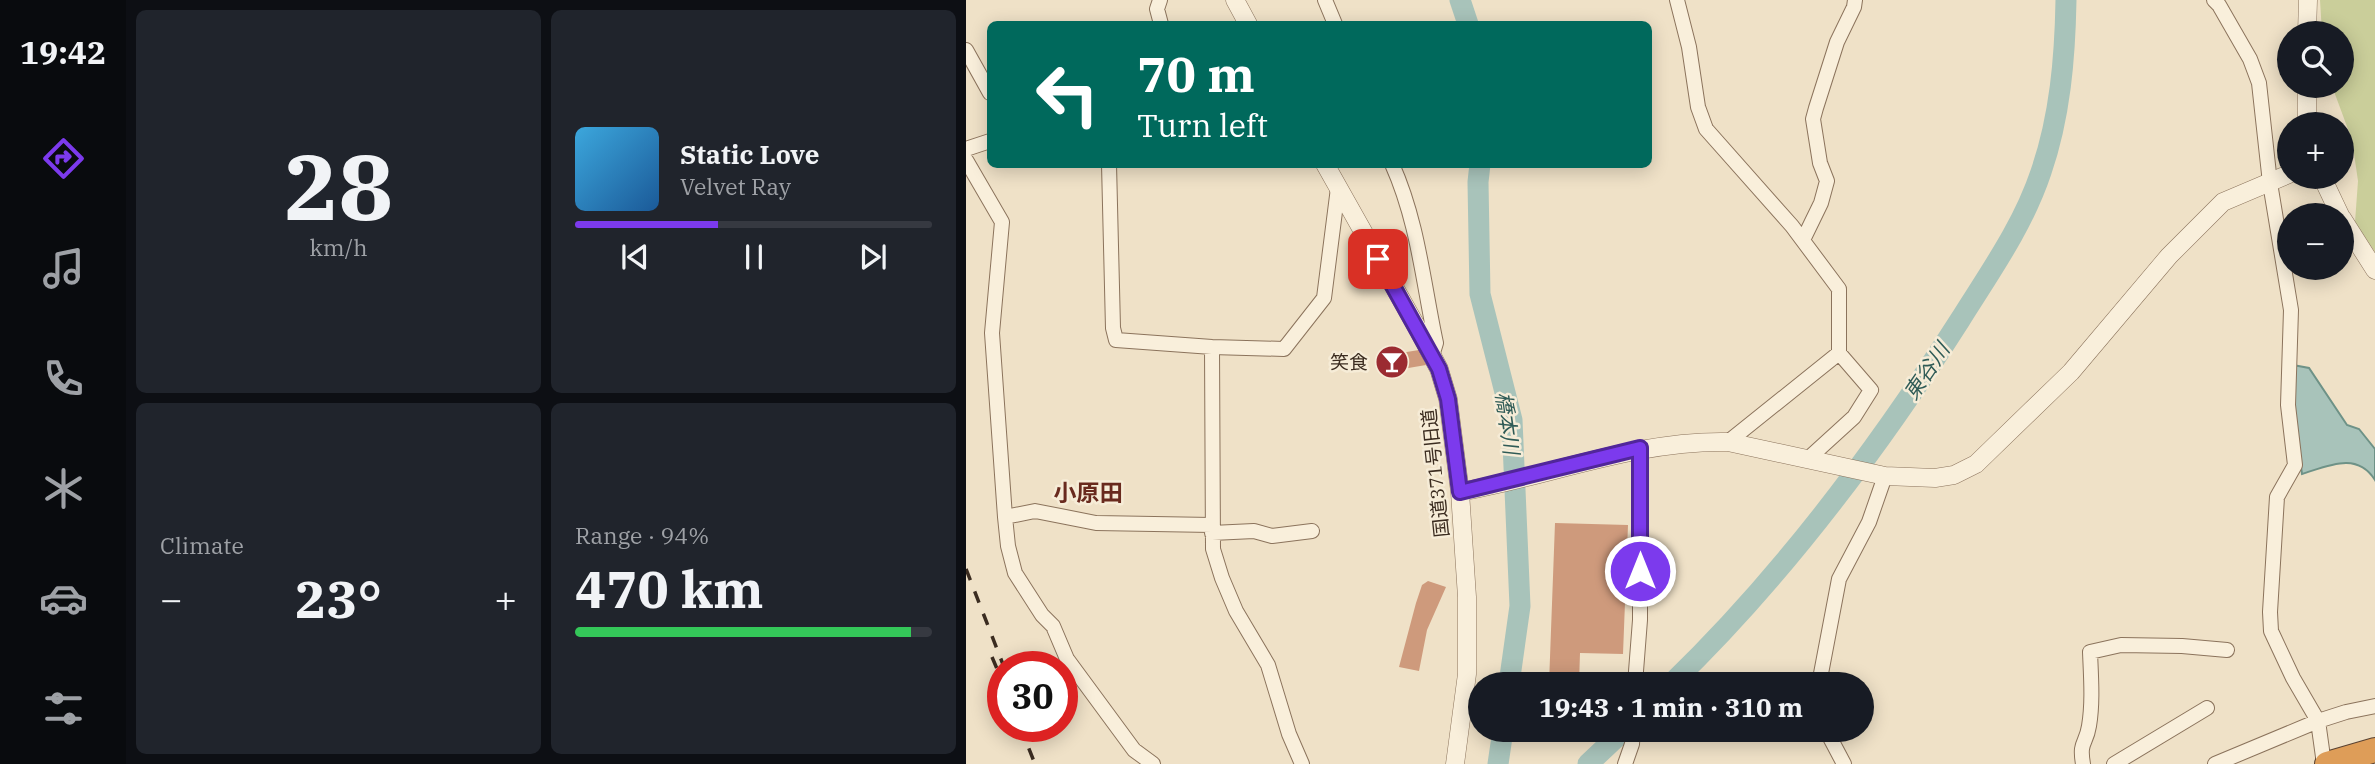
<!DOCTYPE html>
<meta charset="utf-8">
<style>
:root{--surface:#171b24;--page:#20242c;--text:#f1f3f6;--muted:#9ea1a6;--line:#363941;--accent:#7c3aed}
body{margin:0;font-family:"IBM Plex Serif","Noto Sans JP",serif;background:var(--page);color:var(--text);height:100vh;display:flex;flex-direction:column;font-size:26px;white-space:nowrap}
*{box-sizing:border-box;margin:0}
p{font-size:23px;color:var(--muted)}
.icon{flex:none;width:38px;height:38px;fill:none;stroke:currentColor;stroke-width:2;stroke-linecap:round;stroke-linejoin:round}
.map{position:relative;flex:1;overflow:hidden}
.sheet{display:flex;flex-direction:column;gap:10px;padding:10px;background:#0d0f14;width:840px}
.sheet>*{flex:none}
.top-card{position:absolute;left:21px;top:21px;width:665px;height:147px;border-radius:10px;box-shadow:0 4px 18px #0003;background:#00695c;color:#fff;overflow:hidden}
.controls{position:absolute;left:1311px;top:21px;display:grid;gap:14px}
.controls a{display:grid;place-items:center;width:77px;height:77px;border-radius:50%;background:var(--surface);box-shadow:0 4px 18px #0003;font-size:35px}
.speed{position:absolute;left:21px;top:651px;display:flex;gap:14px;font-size:35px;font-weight:700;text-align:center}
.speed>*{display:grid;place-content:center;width:91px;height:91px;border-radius:50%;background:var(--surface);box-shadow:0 4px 18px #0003;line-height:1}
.speed .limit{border:10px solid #d22;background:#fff;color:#111}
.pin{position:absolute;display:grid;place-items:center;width:60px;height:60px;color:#fff;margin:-30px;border-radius:14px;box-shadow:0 4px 10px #0006}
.me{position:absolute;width:77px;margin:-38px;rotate:0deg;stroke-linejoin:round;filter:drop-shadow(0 0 5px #0008)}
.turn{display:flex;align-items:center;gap:24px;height:147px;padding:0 35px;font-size:32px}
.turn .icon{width:91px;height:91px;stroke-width:2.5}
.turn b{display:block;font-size:49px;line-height:60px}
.big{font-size:52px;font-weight:700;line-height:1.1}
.sheet .card{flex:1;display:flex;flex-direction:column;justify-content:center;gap:10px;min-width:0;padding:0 24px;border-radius:10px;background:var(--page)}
.sheet .dial{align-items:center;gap:0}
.dial b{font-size:91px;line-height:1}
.song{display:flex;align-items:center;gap:21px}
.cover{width:84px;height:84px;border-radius:10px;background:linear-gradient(135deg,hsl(200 70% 55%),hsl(210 70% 35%))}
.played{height:7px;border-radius:4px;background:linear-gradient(90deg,var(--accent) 40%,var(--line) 40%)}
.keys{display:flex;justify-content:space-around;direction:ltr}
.heat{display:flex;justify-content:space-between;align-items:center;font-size:38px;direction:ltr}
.charge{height:10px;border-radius:5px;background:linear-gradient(90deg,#34c759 94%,var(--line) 0)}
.sheet .tiles{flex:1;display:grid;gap:10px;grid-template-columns:repeat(2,1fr)}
.trip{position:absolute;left:502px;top:672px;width:406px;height:70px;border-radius:35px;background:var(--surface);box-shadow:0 4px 18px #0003;font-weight:700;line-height:70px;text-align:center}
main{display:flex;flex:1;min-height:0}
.dock{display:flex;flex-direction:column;width:126px;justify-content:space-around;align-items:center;background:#090b0e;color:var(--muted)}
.dock .icon{width:49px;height:49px}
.dock .on{color:var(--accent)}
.dock b{font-size:32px;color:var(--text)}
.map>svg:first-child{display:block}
.green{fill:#cace9a}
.water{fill:#a8c3ba;stroke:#6e9287;stroke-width:2}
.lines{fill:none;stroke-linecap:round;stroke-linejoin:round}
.river{stroke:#a8c3ba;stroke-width:21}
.building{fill:#ce9a7c}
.minor-casing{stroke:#8b735c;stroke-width:16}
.tertiary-casing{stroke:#8b735c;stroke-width:19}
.motorway-casing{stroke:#594130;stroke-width:26}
.minor{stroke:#f9efdb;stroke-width:14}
.tertiary{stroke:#f9efdb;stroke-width:18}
.motorway{stroke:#de9d58;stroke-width:24}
.rail{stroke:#3b2c20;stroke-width:3.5;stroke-dasharray:12 12;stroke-linecap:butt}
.route-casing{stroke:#51269a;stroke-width:18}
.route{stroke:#7c3aed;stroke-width:12}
.labels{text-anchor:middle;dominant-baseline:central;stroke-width:5;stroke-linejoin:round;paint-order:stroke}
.poi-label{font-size:19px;fill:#3b2c20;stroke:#f6ecd7;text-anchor:end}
.street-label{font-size:19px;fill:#3b2c20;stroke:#f6ecd7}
.water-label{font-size:21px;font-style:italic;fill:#2f5b56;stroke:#f6ecd7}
.quarter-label{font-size:23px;font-weight:bold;fill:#692a1e;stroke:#f6ecd7}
</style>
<main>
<nav class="dock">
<b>19:42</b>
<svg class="icon on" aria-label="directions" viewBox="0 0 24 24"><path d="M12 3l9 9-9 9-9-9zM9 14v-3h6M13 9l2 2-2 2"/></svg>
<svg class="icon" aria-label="music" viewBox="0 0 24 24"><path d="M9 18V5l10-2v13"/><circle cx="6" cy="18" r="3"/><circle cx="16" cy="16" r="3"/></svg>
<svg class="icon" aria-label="phone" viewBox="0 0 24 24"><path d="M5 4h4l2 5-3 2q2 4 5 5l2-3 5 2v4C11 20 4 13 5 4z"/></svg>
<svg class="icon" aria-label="climate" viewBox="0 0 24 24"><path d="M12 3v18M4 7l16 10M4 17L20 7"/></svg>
<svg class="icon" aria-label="car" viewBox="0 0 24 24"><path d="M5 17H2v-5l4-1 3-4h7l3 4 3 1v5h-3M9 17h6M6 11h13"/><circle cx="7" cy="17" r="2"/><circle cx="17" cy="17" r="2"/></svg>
<svg class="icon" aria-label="filters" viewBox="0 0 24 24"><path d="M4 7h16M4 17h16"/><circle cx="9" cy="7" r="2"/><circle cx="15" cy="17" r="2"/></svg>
</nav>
<section class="sheet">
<div class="tiles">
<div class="card dial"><b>28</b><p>km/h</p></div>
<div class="card">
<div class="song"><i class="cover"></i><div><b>Static Love</b><p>Velvet Ray</p></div></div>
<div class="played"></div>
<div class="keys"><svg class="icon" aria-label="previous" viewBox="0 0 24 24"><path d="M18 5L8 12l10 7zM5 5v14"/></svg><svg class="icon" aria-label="pause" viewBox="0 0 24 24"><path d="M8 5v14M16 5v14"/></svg><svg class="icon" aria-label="next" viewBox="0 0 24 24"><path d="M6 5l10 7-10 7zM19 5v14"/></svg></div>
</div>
<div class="card"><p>Climate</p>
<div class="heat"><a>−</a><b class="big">23°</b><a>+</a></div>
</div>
<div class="card"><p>Range · 94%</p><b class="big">470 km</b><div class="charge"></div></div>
</div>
</section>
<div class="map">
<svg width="1409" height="764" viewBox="0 0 1409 764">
<rect width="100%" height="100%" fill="#efe1c7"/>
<!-- green -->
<path class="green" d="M 1354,0 L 1409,0 L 1409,252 L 1389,222 L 1392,181 L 1386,140 L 1366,86 L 1376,86 L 1376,33 L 1356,33 Z"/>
<!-- water -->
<path class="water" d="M 1327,365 L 1343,368 L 1381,425 L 1393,429 L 1409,449 L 1409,480 C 1391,451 1362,466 1336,474 L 1327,413 Z"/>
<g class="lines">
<!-- river -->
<path class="river" d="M 494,0 L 502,24
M 514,164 L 512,182 L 514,294 L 546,420 L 554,606 L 543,684
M 705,684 C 816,577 911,450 994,320 C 1024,272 1057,226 1075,172 C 1094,117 1099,58 1100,0
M 532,764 L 537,730
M 622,764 L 658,730"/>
</g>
<!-- building -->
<path class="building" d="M 453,350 L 460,365 L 419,372 L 416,356 Z
M 589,523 L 662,525 L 657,654 L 614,653 L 613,684 L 583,684 Z
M 462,581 L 480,587 L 461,630 L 453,671 L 433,667 L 450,603 L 456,585 Z"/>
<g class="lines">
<defs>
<path id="minor" d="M 194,0 L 191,9 L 195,24
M 359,0 L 369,24
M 711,0 L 723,47 L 732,107 L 740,129 L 826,226 L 873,289 L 873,353 L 762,442
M 1248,0 L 1253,5 L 1284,59 L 1293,83 L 1304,183 L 1325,310 L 1322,405 L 1329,465 L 1311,497 L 1304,612 L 1305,631 L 1327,678 L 1352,721 L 1358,764
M 0,50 L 24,93
M 0,149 L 24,141
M 0,160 L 36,222 L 26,333 L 39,517 L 42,546 L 49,573 L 76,615 L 87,626 L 101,659 L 168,750 L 187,764
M 143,164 L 147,328 L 150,340 L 246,347 L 318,349 L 358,298 L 372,188
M 426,164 C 452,222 457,282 470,343 L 466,356
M 837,240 L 855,203 L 861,181 L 854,163 L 847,119 L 850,108 L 871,42 L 888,7 L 889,0
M 246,347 L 247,549 L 256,578 L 270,611 L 302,665 L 323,734 L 336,764
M 843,458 L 888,417 L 905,390 L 873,353
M 39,517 L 69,511 L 130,523 L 246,525
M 246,533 L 288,531 L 306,536 L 346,531
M 669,684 L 674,620 L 674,448
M 853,684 L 873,579 L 903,522 L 919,476
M 860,730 L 878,764
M 659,764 L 666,744 L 667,730
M 1117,764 C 1113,741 1120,745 1123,726 C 1127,702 1125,677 1124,652 L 1155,645 L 1216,646 L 1261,650
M 1148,764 L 1241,708
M 1249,764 L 1352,721 L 1380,712 L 1409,706"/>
<path id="tertiary" d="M 269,0 L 282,24
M 1341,33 L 1342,0
M 1341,86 L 1341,124
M 359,164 L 453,331 L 473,369 L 482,399 L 494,492 L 501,597 L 501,674 L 489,764
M 1356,177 L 1374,215
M 1376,218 L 1409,270
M 494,492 C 584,476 670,440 762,442 L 919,476 L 969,478 L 988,475 L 1010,464 L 1105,372 L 1203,256 L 1257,202 L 1323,174"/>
<path id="motorway" d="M 1361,764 L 1409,750"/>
</defs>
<!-- minor casing -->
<use href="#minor" class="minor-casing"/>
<!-- tertiary casing -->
<use href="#tertiary" class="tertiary-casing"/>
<!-- motorway casing -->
<use href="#motorway" class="motorway-casing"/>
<!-- minor -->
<use href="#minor" class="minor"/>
<!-- tertiary -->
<use href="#tertiary" class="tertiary"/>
<!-- motorway -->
<use href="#motorway" class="motorway"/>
<!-- rail -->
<path class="rail" d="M 0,569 L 38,667
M 26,657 L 37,683
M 54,726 L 69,764"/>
</g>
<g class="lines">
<defs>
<path id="route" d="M 412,259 L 473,369 L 482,399 L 494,492 L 674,448 L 674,571"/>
</defs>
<!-- route casing -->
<use href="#route" class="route-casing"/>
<!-- route -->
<use href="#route" class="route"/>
</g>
<!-- icons -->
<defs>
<symbol id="bar-disc" viewBox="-11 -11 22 22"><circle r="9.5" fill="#9b2b31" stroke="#f6ecd7"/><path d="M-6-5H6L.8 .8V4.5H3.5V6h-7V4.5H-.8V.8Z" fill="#fff"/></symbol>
</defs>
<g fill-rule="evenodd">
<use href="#bar-disc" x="407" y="343" width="38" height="38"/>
</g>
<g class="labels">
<!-- poi labels -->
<g class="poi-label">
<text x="402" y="362">笑食</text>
</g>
<!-- street labels -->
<g class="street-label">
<text transform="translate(469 473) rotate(-96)">国道371号旧道</text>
</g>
<!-- water labels -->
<g class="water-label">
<text transform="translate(960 371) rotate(-56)">東谷川</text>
<text transform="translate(542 423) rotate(82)">橋本川</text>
</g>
<!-- quarter labels -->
<g class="quarter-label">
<text x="122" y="492">小原田</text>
</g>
</g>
</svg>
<div class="controls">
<a><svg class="icon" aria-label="search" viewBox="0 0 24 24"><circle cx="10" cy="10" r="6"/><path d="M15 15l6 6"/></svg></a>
<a>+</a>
<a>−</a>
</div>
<div class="speed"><div class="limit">30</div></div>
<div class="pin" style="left:412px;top:259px;background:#d93025"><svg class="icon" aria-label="arrive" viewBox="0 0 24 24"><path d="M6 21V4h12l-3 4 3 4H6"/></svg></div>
<svg class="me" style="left:674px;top:571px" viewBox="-20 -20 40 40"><circle r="17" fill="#7c3aed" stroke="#fff" stroke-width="3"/><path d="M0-11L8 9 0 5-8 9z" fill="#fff"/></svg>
<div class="trip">19:43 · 1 min · 310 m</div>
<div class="top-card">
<div class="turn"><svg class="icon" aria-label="left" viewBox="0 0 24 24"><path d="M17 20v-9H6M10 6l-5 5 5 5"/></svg><div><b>70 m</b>Turn left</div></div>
</div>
</div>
</main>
